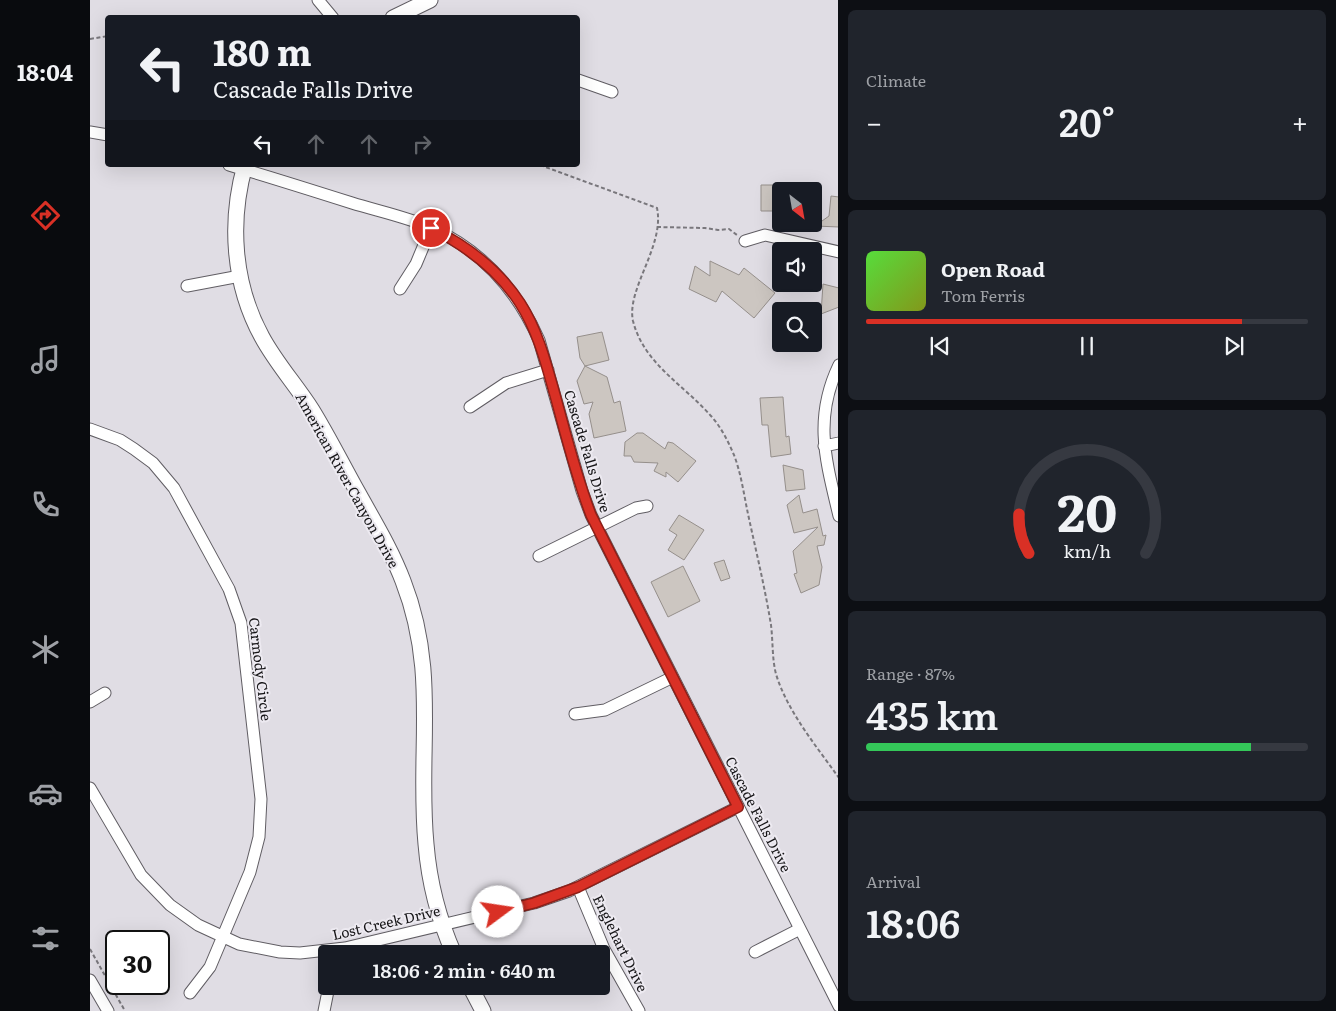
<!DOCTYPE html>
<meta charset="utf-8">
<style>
:root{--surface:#171b24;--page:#20242c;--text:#f1f3f6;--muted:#9ea1a6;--line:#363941;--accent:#d93025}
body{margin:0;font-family:Literata,serif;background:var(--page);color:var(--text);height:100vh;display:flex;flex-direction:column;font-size:19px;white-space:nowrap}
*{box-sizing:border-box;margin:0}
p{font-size:16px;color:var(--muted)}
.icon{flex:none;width:28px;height:28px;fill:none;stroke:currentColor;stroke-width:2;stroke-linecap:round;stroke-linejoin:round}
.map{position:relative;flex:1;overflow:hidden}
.details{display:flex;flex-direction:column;gap:10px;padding:10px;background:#0d0f14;width:498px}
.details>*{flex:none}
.guide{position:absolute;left:15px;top:15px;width:475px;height:152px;border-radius:5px;box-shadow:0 5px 20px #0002;background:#171b24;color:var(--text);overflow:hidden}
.needle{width:32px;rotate:149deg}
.controls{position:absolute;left:682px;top:182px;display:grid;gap:10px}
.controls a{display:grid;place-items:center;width:50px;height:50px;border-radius:5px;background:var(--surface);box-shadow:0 5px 20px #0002;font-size:25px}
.speed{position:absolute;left:15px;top:930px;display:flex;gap:10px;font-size:25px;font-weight:700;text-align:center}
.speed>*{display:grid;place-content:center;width:65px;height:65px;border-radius:50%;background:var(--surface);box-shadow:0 5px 20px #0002;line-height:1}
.speed .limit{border:2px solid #111;border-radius:8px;background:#fff;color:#111}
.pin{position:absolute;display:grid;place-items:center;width:42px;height:42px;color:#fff;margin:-21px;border:2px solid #fff;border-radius:50%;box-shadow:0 1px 5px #0007}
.me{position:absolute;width:55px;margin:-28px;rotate:76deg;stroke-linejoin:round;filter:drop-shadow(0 0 4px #0008)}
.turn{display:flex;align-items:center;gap:18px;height:105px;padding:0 25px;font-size:22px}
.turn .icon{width:65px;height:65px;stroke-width:2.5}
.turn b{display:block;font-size:35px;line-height:42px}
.lanes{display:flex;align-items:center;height:48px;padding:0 25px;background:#0003;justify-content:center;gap:25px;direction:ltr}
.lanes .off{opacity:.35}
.big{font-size:38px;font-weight:600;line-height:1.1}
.details .tile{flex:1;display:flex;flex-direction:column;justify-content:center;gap:8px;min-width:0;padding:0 18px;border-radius:8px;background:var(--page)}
.details .dial{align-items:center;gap:0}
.dial svg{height:130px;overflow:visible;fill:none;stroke:var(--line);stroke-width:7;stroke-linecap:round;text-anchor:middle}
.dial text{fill:var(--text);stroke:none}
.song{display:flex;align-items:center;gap:15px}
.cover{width:60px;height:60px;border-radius:8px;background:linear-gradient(135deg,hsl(110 70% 55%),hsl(70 70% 35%))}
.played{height:5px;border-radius:2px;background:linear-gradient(90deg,var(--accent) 85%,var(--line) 85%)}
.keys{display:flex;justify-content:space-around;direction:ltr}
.heat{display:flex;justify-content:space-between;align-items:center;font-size:28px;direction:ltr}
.charge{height:8px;border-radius:4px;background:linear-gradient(90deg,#34c759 87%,var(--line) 0)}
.trip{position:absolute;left:228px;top:945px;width:292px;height:50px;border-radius:5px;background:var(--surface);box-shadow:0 5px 20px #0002;font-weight:600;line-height:50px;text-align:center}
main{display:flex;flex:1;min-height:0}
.dock{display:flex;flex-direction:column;width:90px;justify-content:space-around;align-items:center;background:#090b0e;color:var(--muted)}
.dock .icon{width:35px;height:35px}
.dock .current{color:var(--accent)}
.dock b{font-size:22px;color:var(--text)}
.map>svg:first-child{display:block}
.building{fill:#ccc6c1;stroke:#958f8b}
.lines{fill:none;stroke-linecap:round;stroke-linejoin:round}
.street-casing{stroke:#605d63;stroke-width:13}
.secondary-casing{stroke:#605d63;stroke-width:17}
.path{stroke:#79777c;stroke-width:2;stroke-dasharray:4 2.5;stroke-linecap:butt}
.street{stroke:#fff;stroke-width:11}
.secondary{stroke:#fff;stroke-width:15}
.route-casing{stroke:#8d1f18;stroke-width:12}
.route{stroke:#d93025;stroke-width:9}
.labels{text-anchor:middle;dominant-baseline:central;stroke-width:4;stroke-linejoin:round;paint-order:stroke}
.street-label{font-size:14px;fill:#151416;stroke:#edeaf1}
</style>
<main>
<nav class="dock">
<b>18:04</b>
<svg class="icon current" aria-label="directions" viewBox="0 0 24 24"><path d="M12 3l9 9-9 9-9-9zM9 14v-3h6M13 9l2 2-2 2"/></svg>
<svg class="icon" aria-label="music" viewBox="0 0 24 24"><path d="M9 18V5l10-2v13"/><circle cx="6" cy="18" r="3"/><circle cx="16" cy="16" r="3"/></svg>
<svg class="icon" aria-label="phone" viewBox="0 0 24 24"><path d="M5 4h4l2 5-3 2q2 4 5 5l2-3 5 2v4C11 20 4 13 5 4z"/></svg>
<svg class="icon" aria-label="climate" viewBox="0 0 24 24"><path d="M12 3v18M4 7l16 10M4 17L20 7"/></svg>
<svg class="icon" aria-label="car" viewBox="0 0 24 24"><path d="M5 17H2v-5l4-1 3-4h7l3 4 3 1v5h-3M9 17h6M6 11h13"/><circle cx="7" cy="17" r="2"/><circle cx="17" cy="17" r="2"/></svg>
<svg class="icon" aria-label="filters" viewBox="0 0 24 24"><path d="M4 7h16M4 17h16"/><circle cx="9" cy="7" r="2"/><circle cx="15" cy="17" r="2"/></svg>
</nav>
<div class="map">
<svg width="749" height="1011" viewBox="0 0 749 1011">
<rect width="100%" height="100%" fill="#e0dde4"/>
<!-- building -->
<path class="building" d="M 671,185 L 691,185 L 691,211 L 671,211 Z
M 741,196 L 749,197 L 749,227 L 725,226 L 739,216 Z
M 620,261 L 649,275 L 654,268 L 685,293 L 664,318 L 632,291 L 626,302 L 599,289 L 605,266 L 620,276 Z
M 733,284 L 749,288 L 749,307 L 731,314 Z
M 512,332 L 519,360 L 495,366 L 490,358 L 487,337 Z
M 495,366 L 517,377 L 524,403 L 530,401 L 536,431 L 504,438 L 499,414 L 503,402 L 494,404 L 487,381 Z
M 693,397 L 696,437 L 699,436 L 701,454 L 681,457 L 678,425 L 672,425 L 670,398 Z
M 547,433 L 553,433 L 575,449 L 578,442 L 583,443 L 606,461 L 588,482 L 576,472 L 576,477 L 564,471 L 568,463 L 544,462 L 541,456 L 534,456 L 535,442 Z
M 693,465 L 713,470 L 715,489 L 696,491 Z
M 709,495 L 713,513 L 727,509 L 733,536 L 736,535 L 734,545 L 727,546 L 732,567 L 729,585 L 711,593 L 704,574 L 707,573 L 703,551 L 728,527 L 704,533 L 697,505 Z
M 589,515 L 614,530 L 594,560 L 578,550 L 587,535 L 579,530 Z
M 634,560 L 640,578 L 631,581 L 624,563 Z
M 593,566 L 610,601 L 578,617 L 561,582 Z"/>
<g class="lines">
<defs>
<path id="street" d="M 228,0 L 243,18
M 488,80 L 522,92
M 0,132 L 18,135
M 139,165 C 180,177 221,190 262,203 C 288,211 317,217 342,228 C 392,251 427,290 449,340 L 492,491 L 501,515 L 749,1006
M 655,241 L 675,235 L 749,252
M 97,286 L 150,276
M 310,289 L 326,264 L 341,228
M 749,365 C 723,419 736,461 749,516
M 380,407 L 416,383 L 458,370
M 0,429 L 30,440 L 44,449 L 63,463 L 84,488 L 139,589 L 151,623 L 171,799 L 169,837 L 160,872 L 120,967 L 100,993
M 734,446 L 749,443
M 449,556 L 546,508 L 557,506
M 0,702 L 15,693
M 485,714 L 515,710 L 583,677
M 0,788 L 51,875 L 80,905 L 108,925 L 149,944 L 190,952 L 210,953 L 255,948 L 444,903 L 479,891 L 648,807
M 488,887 L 514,949 L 549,1011
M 665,952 L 710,929
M 0,980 L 18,1011
M 234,1011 L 239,986"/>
<path id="secondary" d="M 303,18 L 340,0
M 155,165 C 139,222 143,284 172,337 C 186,363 206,385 222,410 C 238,436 252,464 267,491 C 283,520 301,549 313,581 C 349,673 327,751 336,844 C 339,881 349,920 364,954
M 380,986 L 393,1011"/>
</defs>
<!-- street casing -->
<use href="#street" class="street-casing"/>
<!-- secondary casing -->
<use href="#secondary" class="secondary-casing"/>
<!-- path -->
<path class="path" d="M 0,39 L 18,36
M 450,165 L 567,208 C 575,246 536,289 543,321 C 554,364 593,384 621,416 C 631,427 638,441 644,455 C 651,473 654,495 658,514 C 666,551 675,588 681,625 C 683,641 682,659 686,674 C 697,711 727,747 749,778
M 567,227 L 615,228 L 628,230 L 639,229 L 647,235
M 0,949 L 35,1011"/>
<!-- street -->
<use href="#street" class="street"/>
<!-- secondary -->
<use href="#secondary" class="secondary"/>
</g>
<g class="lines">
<defs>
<path id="route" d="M 341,228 C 377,246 408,269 430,303 C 448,331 456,363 465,395 C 476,435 486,476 501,515 L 648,807 L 488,887 L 444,903 L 408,912"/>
</defs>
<!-- route casing -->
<use href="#route" class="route-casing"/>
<!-- route -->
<use href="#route" class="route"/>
</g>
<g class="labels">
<!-- street labels -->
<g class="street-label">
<text transform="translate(498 451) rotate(73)">Cascade Falls Drive</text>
<text transform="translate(258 480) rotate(61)">American River Canyon Drive</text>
<text transform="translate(171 669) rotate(83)">Carmody Circle</text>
<text transform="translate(669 814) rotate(63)">Cascade Falls Drive</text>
<text transform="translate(296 922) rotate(-13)">Lost Creek Drive</text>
<text transform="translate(531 943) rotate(64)">Englehart Drive</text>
</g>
</g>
</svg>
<div class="controls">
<a><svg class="needle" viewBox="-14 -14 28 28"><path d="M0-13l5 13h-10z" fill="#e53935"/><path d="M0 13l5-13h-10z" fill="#9ea1a6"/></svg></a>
<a><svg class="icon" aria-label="sound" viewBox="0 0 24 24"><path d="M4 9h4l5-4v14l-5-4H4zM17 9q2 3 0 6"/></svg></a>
<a><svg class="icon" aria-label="search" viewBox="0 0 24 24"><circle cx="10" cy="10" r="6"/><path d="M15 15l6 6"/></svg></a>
</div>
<div class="speed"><div class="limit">30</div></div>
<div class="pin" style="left:341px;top:228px;background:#d93025"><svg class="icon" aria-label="arrive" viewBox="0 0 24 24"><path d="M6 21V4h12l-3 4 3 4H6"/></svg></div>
<svg class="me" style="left:408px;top:912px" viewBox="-20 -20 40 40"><circle r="19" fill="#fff"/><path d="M0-13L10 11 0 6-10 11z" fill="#d93025"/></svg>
<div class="trip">18:06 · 2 min · 640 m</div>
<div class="guide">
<div class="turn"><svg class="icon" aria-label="left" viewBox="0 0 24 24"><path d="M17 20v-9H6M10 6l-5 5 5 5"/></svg><div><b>180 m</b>Cascade Falls Drive</div></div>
<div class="lanes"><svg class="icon" aria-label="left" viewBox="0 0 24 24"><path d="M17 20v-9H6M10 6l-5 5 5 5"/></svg><svg class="icon off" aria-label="ahead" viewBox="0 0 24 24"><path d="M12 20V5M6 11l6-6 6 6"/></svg><svg class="icon off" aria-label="ahead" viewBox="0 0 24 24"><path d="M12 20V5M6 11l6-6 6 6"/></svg><svg class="icon off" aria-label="right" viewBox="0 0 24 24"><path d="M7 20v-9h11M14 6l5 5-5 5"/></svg></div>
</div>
</div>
<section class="details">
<div class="tile"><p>Climate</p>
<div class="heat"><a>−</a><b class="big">20°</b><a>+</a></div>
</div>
<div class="tile">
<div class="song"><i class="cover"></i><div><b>Open Road</b><p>Tom Ferris</p></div></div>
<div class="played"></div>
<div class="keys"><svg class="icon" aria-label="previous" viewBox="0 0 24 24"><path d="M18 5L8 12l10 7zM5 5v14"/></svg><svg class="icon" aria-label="pause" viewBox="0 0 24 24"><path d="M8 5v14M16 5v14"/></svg><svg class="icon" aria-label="next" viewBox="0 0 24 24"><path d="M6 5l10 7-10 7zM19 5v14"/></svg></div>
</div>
<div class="tile dial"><svg viewBox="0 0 100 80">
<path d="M14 69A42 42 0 1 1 86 69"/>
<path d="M14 69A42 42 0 0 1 8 45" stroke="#d93025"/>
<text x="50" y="56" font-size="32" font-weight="700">20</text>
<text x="50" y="72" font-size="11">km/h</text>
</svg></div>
<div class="tile"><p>Range · 87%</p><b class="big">435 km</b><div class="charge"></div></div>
<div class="tile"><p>Arrival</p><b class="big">18:06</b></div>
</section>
</main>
